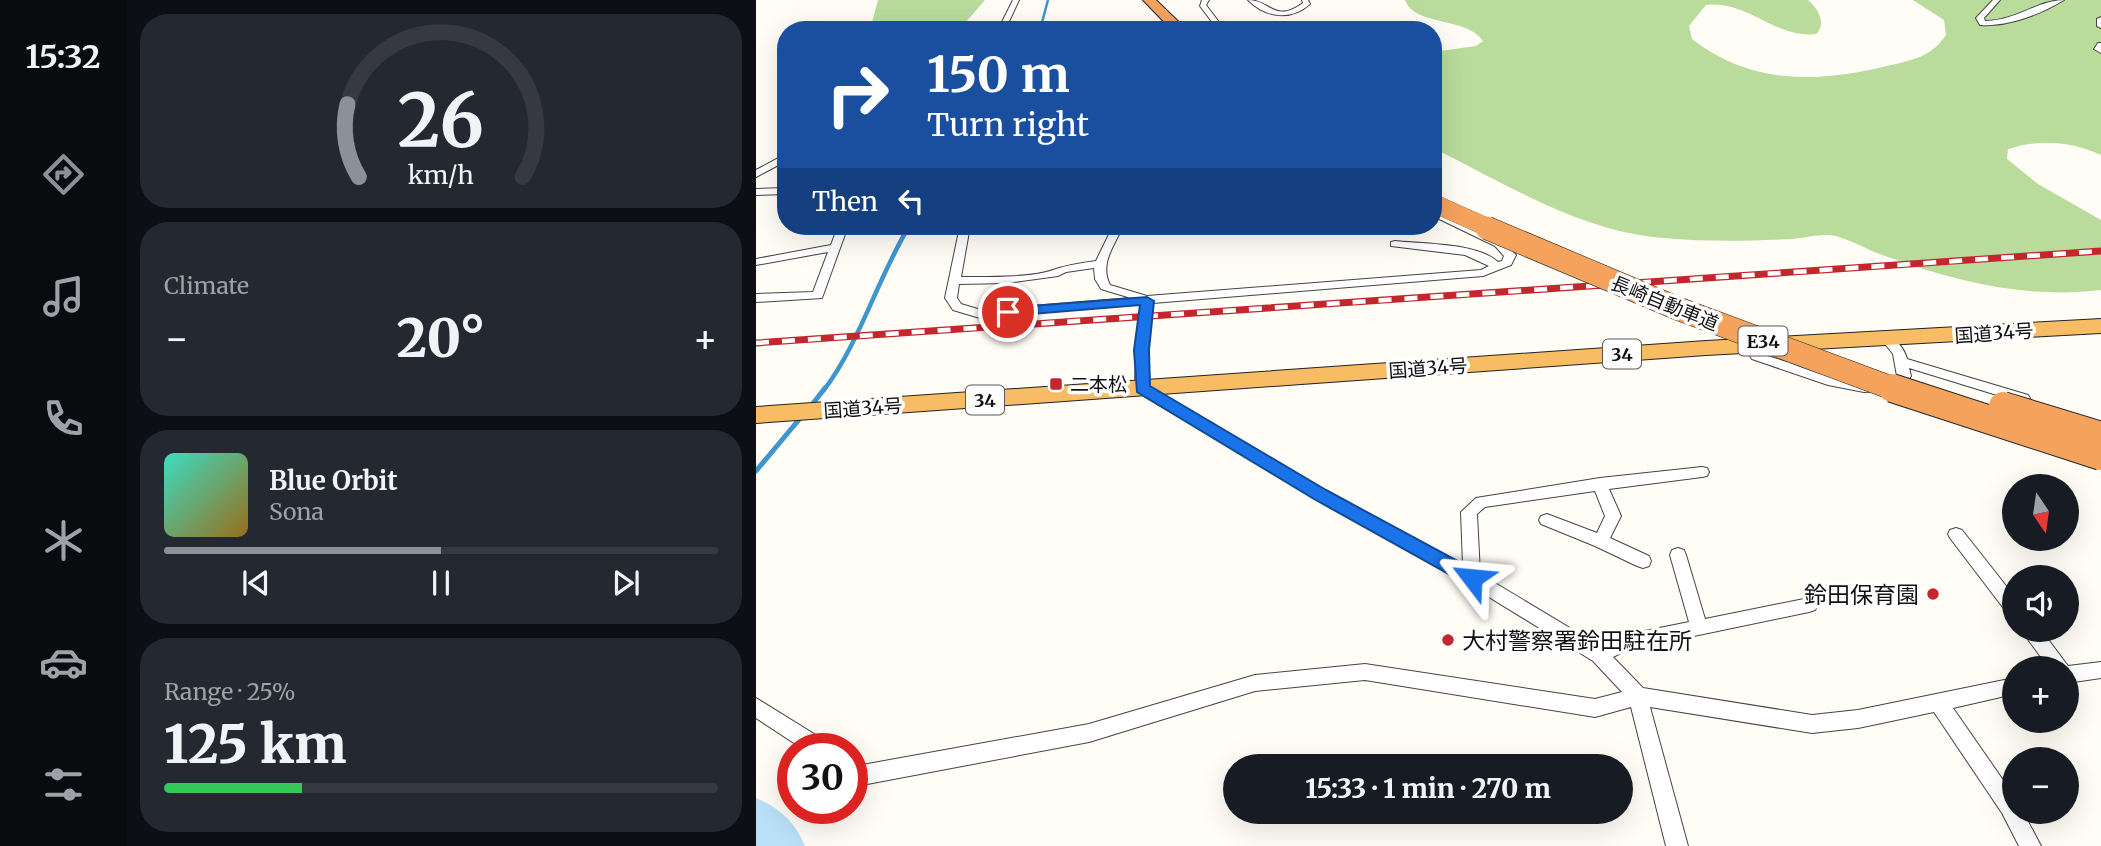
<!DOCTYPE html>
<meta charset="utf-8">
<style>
:root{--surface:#171b24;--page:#242831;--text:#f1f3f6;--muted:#9ea1a6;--line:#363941;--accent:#8c9099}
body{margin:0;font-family:Merriweather,"Noto Sans JP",serif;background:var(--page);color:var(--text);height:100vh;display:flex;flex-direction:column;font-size:26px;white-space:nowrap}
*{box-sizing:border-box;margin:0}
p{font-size:23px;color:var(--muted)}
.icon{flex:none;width:38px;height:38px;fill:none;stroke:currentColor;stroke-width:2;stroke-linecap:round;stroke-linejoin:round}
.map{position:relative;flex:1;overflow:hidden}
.panel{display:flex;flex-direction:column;gap:14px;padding:14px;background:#0d0f14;width:630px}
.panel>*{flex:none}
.guide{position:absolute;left:21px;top:21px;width:665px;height:214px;border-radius:28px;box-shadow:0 7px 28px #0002;background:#1a4fa0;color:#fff;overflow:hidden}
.needle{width:46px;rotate:167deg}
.tools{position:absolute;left:1246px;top:474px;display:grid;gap:14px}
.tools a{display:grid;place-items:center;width:77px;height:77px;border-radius:50%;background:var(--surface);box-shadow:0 7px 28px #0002;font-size:35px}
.speed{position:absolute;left:21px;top:733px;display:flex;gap:14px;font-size:35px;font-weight:700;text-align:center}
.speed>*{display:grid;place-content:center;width:91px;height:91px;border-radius:50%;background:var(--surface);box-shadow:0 7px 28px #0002;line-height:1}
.speed .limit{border:10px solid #d22;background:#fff;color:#111}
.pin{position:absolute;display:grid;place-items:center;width:60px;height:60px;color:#fff;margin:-30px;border:4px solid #fff;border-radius:50%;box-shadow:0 2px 7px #0007}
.me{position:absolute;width:77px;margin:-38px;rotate:299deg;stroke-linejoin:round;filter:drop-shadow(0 0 5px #0008)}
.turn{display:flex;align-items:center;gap:24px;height:147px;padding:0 35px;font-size:32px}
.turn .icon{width:91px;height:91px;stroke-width:2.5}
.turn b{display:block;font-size:49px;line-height:60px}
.then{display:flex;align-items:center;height:66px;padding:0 35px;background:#0003;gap:14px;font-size:26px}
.big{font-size:52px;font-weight:800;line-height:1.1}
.panel .tile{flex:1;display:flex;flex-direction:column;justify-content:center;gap:10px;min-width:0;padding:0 24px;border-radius:28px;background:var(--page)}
.panel .dial{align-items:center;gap:0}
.dial svg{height:182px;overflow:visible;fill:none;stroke:var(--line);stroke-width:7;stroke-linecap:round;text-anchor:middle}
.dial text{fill:var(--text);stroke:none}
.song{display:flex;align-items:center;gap:21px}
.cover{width:84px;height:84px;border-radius:10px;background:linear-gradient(135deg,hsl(170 70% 55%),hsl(40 70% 35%))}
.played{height:7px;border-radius:4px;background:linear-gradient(90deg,var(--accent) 50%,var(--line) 50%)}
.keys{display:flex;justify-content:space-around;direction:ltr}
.heat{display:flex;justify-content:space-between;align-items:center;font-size:38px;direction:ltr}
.charge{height:10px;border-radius:5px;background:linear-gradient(90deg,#34c759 25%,var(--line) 0)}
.trip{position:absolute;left:467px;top:754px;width:410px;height:70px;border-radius:35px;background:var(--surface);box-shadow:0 7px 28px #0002;font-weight:800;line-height:70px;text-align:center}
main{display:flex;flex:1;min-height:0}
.tabs{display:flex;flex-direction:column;width:126px;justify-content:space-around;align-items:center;background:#090b0e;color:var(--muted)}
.tabs .icon{width:49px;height:49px}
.tabs .active{color:var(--accent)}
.tabs b{font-size:32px;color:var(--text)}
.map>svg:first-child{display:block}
.forest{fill:#b9dc9c}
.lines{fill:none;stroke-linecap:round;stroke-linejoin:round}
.stream-far3{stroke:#3f96cf;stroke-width:2.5}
.stream-far2{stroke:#3f96cf;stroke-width:3.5}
.stream-far1{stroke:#3f96cf;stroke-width:4.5}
.stream{stroke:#3f96cf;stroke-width:5}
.river{fill:#b9e0f7;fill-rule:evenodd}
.minor-casing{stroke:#444;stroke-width:2}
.trunk-casing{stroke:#222;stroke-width:2}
.motorway-casing{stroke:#222;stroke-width:2}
.minor{fill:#fff;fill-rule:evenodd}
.trunk{fill:#f7bc64;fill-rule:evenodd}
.motorway{fill:#f5a25d;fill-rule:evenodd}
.rail-casing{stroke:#c4262e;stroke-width:7}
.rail{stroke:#fff;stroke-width:4.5;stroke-dasharray:13;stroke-linecap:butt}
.motorway-bridge-far2-casing{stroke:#222;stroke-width:18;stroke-linecap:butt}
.motorway-bridge-far1-casing{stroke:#222;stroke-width:24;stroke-linecap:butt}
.motorway-bridge-casing{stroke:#222;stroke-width:30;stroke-linecap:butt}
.motorway-bridge-far2{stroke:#f5a25d;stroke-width:18}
.motorway-bridge-far1{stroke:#f5a25d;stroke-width:23}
.motorway-bridge{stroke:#f5a25d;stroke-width:28}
.route{fill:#1a73e8;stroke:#114b97;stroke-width:2}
.poi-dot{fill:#c4262e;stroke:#fff;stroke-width:2.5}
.labels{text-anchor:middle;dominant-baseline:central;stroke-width:7;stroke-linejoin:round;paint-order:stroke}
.shield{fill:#fff;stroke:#585858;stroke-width:2}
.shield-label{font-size:18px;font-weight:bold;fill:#111}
.street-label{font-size:19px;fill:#111;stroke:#fff}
.poi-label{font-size:19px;fill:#111;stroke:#fff;text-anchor:start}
.near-poi-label{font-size:23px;fill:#111;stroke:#fff;text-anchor:end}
</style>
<main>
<nav class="tabs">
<b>15:32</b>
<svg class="icon active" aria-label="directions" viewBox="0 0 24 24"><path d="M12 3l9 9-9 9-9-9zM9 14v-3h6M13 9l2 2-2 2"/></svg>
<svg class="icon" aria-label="music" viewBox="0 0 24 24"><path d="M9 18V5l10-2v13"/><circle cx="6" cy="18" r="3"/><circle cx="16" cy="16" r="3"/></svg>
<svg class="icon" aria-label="phone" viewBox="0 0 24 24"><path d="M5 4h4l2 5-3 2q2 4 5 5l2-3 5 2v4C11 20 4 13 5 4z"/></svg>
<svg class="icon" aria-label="climate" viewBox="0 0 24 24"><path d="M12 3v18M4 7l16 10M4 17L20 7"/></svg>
<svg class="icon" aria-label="car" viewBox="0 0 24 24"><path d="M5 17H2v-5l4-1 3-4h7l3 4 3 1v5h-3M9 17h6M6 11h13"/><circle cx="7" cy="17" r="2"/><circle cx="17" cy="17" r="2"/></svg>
<svg class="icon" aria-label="filters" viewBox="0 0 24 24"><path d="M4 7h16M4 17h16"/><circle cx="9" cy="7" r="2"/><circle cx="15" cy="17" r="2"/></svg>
</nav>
<section class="panel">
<div class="tile dial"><svg viewBox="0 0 100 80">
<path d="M14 69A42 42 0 1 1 86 69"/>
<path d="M14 69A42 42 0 0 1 9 37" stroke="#8c9099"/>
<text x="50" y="56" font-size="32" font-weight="700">26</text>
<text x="50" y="72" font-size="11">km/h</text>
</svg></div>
<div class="tile"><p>Climate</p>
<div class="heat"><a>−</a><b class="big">20°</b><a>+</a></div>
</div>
<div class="tile">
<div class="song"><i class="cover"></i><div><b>Blue Orbit</b><p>Sona</p></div></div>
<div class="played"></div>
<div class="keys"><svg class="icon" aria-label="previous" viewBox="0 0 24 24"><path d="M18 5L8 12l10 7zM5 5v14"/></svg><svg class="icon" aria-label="pause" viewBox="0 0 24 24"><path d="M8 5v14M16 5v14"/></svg><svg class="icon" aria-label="next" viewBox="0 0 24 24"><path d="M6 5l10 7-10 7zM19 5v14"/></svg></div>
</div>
<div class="tile"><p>Range · 25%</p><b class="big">125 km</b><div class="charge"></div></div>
</section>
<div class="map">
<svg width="1345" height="846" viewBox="0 0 1345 846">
<rect width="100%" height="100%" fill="#fffdf5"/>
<!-- forest -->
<path class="forest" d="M 122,0 L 229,0 L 203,30 L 114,30 Z
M 649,0 L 1052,0 C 1062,8 1071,24 1060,34 C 1019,39 992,0 950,5 L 933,26 L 936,39 C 995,85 1061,83 1131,66 C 1156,60 1174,58 1190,35 L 1188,20 L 1157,0 L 1345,0 L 1345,155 C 1315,141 1283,139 1252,149 L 1251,159 L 1282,184 L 1345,220 L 1345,290 C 1272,299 1201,282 1132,257 C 1115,252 1100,242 1083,237 C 1070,232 1050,238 1036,239 C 994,241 950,242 908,238 C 825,232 750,184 677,148 L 677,52 L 720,46 L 727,41 C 710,16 659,27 649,0 Z"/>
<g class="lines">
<!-- stream-far3 -->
<path class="stream-far3" d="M 284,30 L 292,0"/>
<!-- stream-far2 -->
<path class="stream-far2" d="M 151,229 L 153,226"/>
<!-- stream-far1 -->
<path class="stream-far1" d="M 68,390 C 104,342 121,280 152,228"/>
<!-- stream -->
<path class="stream" d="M 55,406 L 69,388
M 0,471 L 46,416"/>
<!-- river -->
<path class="river" d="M 0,798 C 24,808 39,822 49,846 L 0,846 Z"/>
<defs>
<path id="minor" d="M 257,0 L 263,0 L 249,30 L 242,30 Z
M 446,0 L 453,0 L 450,5 L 469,30 L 462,30 L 444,6 Z
M 492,0 C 515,0 518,24 547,3 L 546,0 L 552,0 L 554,4 C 535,21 510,18 492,0 Z
M 1237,0 L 1244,0 L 1228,18 L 1229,21 C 1260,21 1282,0 1308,0 C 1285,14 1252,27 1224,25 L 1220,18 Z
M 1345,17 L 1345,28 L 1341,26 L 1341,19 Z
M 1342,43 L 1345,43 L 1345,53 L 1338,49 Z
M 30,154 L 30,161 L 0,177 L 0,170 Z
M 30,188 L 30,194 L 0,195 L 0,189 Z
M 677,209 L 747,242 L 760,255 L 755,265 L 727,276 L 397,303 L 392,350 L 393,387 L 569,490 L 707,565 L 705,512 L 720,498 L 844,478 L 946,467 L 951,468 L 953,472 L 951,476 L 946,477 L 853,489 L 865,516 L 854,538 L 893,556 L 895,561 L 893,566 L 887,568 L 881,566 L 839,546 L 785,524 L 783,520 L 785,516 L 791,514 L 841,533 L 849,516 L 839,491 L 729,507 L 721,514 L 724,574 L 844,646 L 869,635 L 933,622 L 914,555 L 916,550 L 922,548 L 928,550 L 930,555 L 949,619 L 1053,598 L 1059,600 L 1062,605 L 1059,610 L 1053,612 L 871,650 L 857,657 L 887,688 L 1056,715 L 1102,710 L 1258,678 L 1258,694 L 1197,708 L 1258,796 L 1258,812 L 1267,812 L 1285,846 L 1263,846 L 1246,813 L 1178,712 L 1102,728 L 1056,733 L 894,707 L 932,846 L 910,846 L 875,707 L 839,717 L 609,680 L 499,691 L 333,742 L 106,785 L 96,782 L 96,762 L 106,765 L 333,724 L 499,675 L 609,664 L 839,699 L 866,692 L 837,661 L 710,583 L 559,498 L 381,392 L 379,389 L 380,350 L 385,304 L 224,318 L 197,310 L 189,298 L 204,226 L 214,226 L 205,277 C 230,277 275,278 297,270 C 311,265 325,263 340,261 L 357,226 L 367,226 C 359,245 343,263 354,285 L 391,296 L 725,270 L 733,266 L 709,255 L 635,246 L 635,242 L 639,241 C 666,244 722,243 742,262 L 746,261 L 748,256 L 739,246 L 677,216 ZM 338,268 L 339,279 L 345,289 L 375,298 L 225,310 L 205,304 L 201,298 L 203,284 L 251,283 L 302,276 L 310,272 Z
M 82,226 L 92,226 L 66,298 L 0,302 L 0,294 L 57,292 L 72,252 L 0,265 L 0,259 L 75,245 Z
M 1131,335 C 1140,338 1149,350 1151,359 L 1272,395 L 1274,398 L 1267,403 L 1153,368 L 1155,376 L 1149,386 L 1126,391 L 1108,392 L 1072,385 L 996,359 L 987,346 L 993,342 C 1000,345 1000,348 1005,353 C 1012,357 1023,359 1031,362 C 1067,376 1101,388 1139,380 L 1141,376 L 1137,354 L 1125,339 Z
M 1200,528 L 1206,530 L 1258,596 L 1258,616 L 1252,614 L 1194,538 L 1192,534 L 1194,530 Z
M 1265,630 L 1285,630 L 1312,666 L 1345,662 L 1345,678 L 1311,683 L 1311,668 L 1293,668 Z
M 0,698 L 71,742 L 74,749 L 47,749 L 0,718 Z"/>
<path id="trunk" d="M 1345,319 L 1345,333 L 950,355 L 0,423 L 0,407 L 950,341 Z"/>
<path id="motorway" d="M 387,0 L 400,0 L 431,30 L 416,30 Z"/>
</defs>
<!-- minor casing -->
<use href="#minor" class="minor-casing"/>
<!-- trunk casing -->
<use href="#trunk" class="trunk-casing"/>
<!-- motorway casing -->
<use href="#motorway" class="motorway-casing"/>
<!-- minor -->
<use href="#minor" class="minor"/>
<!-- trunk -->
<use href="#trunk" class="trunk"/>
<!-- motorway -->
<use href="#motorway" class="motorway"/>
<defs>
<path id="rail" d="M 0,343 L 1345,251"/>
</defs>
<!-- rail casing -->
<use href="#rail" class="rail-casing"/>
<!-- rail -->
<use href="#rail" class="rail"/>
<defs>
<path id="motorway-bridge-far2" d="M 677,203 L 735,229"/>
<path id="motorway-bridge-far1" d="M 731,228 L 923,309 L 1141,390"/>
<path id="motorway-bridge" d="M 1136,388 L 1345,456
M 1247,406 L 1345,436"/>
</defs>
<!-- motorway-bridge-far2 casing -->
<use href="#motorway-bridge-far2" class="motorway-bridge-far2-casing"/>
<!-- motorway-bridge-far1 casing -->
<use href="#motorway-bridge-far1" class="motorway-bridge-far1-casing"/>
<!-- motorway-bridge casing -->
<use href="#motorway-bridge" class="motorway-bridge-casing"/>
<!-- motorway-bridge-far2 -->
<use href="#motorway-bridge-far2" class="motorway-bridge-far2"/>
<!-- motorway-bridge-far1 -->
<use href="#motorway-bridge-far1" class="motorway-bridge-far1"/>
<!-- motorway-bridge -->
<use href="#motorway-bridge" class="motorway-bridge"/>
</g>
<!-- route -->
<path class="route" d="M 391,297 L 398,301 L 393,350 L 394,386 L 570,490 L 722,572 L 725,578 L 722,583 L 716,586 L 709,583 L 558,499 L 381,392 L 378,350 L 384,305 L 252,316 L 245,312 L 252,308 Z"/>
<!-- markers -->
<g class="poi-dot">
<rect x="293" y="377" width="14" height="14" rx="3.5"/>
<circle cx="1177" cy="594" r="7"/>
<circle cx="692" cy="640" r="7"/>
</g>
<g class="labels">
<!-- shield labels -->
<g class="shield">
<rect x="982.5" y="326.5" width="49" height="29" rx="5"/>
<rect x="847" y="339.5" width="38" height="29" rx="5"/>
<rect x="210" y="385.5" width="38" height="29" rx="5"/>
</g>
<g class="shield-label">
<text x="1007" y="341">E34</text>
<text x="866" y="354">34</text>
<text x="229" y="400">34</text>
</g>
<!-- street labels -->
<g class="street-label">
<text transform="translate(909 303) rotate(22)">長崎自動車道</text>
<text transform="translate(1238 333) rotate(-4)">国道34号</text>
<text transform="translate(672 368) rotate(-4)">国道34号</text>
<text transform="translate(107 408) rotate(-4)">国道34号</text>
</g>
<!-- poi labels -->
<g class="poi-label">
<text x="314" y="384">二本松</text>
</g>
<!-- near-poi labels -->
<g class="near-poi-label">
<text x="1163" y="594">鈴田保育園</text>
<text x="706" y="640" text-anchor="start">大村警察署鈴田駐在所</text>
</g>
</g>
</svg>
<div class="tools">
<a><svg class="needle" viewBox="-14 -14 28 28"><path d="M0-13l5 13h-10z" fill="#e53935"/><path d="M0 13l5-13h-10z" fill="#9ea1a6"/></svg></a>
<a><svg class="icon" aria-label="sound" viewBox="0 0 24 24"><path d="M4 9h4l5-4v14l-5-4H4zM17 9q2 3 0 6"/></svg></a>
<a>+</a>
<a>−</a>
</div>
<div class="speed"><div class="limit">30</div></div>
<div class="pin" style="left:252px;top:312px;background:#d93025"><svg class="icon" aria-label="arrive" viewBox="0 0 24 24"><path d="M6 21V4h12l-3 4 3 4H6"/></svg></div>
<svg class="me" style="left:716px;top:578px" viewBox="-20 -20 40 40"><path d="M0-17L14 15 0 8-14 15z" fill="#1a73e8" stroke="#fff" stroke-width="4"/></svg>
<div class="trip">15:33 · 1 min · 270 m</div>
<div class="guide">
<div class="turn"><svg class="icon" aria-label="right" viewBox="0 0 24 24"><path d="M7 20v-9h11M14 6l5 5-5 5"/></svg><div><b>150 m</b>Turn right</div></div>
<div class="then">Then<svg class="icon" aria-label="left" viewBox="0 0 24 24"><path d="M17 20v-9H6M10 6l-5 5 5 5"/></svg></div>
</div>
</div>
</main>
